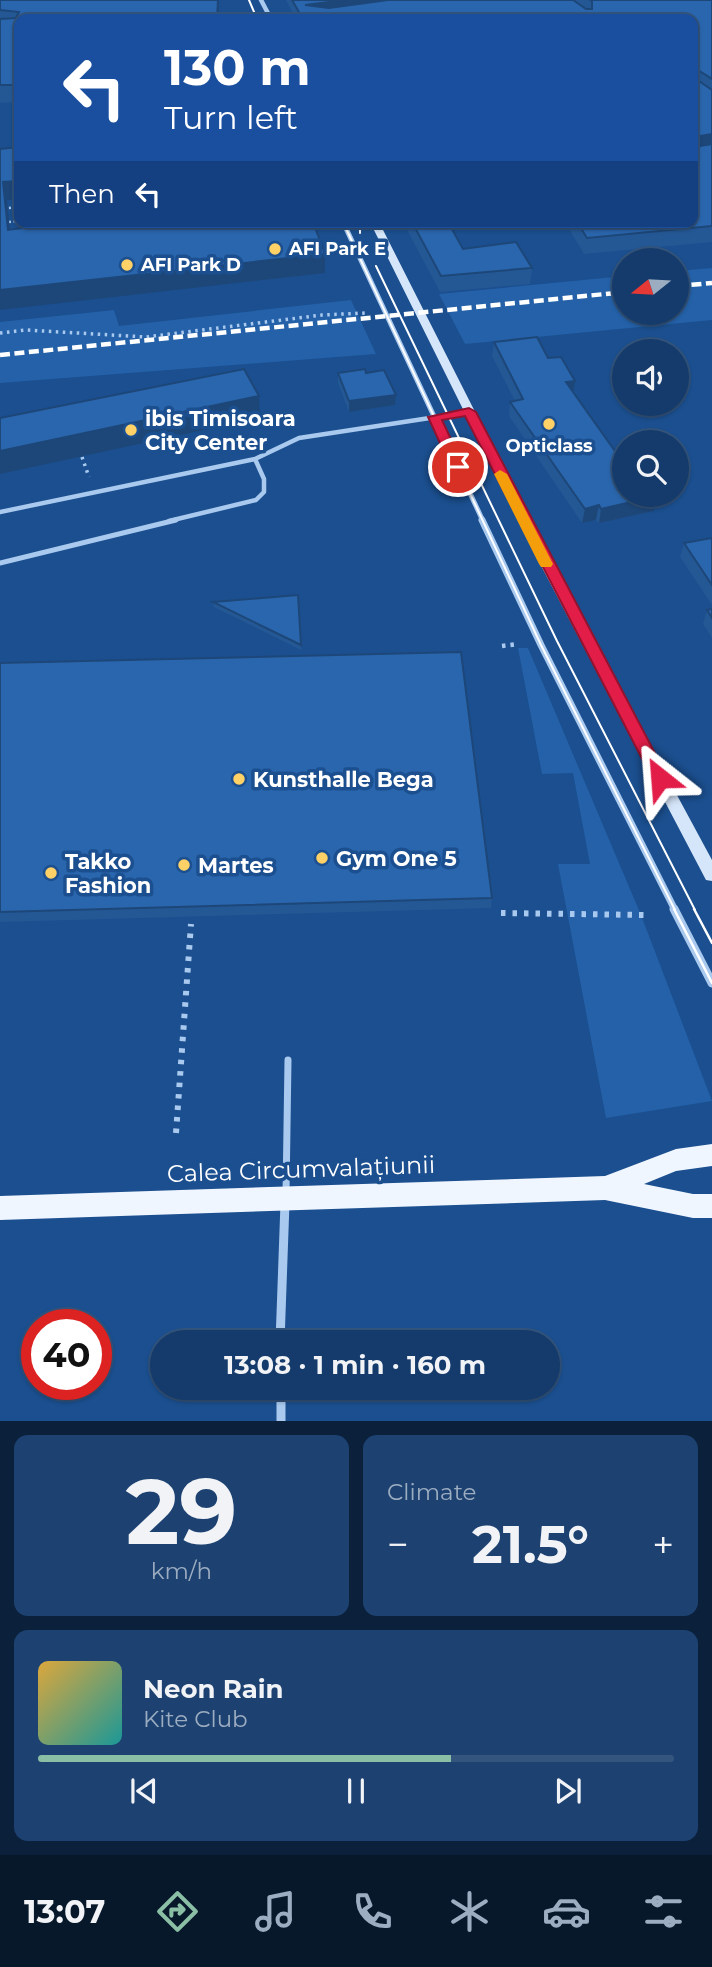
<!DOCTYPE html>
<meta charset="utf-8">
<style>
:root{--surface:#143b6b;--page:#1d4271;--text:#f1f3f6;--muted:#9dadc1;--line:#33557e;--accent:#8abfa5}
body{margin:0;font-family:Montserrat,sans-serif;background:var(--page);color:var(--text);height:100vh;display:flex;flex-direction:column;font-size:26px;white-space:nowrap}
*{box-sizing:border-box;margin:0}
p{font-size:23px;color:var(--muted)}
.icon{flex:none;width:38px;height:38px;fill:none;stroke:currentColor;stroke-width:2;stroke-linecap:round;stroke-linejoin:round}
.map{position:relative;height:1421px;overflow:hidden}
.details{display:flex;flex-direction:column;gap:14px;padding:14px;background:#0b203b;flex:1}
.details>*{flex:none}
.guide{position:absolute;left:14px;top:14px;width:684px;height:214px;border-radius:14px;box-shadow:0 2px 5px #0004,0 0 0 2px var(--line);background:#1a4fa0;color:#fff;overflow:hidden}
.needle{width:46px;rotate:252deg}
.buttons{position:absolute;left:612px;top:248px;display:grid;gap:14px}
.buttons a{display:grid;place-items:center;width:77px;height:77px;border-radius:50%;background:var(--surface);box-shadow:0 2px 5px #0004,0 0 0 2px var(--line);font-size:35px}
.speed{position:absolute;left:21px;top:1309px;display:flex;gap:14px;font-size:35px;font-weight:700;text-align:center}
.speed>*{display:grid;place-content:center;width:91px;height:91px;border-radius:50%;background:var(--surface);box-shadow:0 2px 5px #0004,0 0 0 2px var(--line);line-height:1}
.speed .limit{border:10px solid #d22;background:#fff;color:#111}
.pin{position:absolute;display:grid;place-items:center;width:60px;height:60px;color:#fff;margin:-30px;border:4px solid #fff;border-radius:50%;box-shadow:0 2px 7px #0007}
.me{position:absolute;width:77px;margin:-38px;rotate:332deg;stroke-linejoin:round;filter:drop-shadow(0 0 5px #0008)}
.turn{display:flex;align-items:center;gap:24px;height:147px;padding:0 35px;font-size:32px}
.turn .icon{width:91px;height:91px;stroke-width:2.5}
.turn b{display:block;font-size:49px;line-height:60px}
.then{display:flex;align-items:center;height:66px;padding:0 35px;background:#0003;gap:14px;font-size:26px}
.big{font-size:52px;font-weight:700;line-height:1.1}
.details .card{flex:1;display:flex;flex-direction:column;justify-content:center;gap:10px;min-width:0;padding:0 24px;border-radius:14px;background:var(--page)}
.details .dial{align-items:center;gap:0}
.dial b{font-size:91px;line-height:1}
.song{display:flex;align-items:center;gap:21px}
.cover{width:84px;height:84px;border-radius:10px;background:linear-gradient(135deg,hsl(40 70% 55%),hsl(180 70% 35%))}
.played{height:7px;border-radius:4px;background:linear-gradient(90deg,var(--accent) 65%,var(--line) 65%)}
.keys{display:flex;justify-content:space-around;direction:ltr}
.heat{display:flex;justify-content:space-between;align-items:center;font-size:38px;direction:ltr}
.details .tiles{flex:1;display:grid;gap:14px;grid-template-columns:1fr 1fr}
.card:last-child{grid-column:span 2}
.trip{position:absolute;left:150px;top:1330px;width:410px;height:70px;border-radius:35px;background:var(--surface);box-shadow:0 2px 5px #0004,0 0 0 2px var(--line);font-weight:700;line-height:70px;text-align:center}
.tabs{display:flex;height:112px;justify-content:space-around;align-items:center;background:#08182b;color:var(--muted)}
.tabs .icon{width:49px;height:49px}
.tabs .on{color:var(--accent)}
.tabs b{font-size:32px;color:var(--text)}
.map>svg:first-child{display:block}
.green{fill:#2461a8}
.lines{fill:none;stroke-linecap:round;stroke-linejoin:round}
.path-far3{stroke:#a9c9ee;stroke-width:2.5;stroke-dasharray:2 2.5;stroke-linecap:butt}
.path-far2{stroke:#a9c9ee;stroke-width:3.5;stroke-dasharray:2.5 4.5;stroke-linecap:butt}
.path-far1{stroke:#a9c9ee;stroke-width:4.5;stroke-dasharray:3.5 5;stroke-linecap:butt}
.path{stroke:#a9c9ee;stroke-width:6;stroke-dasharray:4.5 7;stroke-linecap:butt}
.lane-far2{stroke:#a9c9ee;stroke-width:4.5}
.lane-far1{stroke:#a9c9ee;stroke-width:5}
.lane{stroke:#a9c9ee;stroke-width:7}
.street-far3{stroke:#a9c9ee;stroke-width:4.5}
.street-far2{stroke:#a9c9ee;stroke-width:5}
.street-far1{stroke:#a9c9ee;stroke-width:7}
.street{stroke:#a9c9ee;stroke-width:9}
.secondary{fill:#d6e6fa;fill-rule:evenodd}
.primary{fill:#f0f6ff;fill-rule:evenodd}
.tram-far1{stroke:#fff;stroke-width:2}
.tram{stroke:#fff;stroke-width:2.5}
.rail{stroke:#fff;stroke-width:4.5;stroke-dasharray:10 4.5;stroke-linecap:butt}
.wall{fill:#245895}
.shaded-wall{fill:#1d4779}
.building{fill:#2a66ad;stroke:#1d4779;stroke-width:2}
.route{fill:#e11d48;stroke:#92132f;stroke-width:2}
.slow{fill:#f59e0b}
.poi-dot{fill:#ffd166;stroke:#1b4f8f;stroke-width:2.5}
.labels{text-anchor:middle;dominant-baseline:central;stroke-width:7;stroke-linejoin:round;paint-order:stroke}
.far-poi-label{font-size:18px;font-weight:bold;fill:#fff;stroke:#1b4f8f;text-anchor:start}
.poi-label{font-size:21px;font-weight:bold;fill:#fff;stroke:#1b4f8f;text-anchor:start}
.near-street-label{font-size:24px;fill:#fff;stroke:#1b4f8f}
</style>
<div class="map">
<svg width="712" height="1421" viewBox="0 0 712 1421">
<rect width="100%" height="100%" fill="#1b4f8f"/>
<!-- green -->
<path class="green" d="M 712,268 L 712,320 L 465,344 L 439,294 L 625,276 L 625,313 L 677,313 L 677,271 Z
M 351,300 L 376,354 L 0,383 L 0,322 L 114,310 L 119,326 Z
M 518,648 L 528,648 L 641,915 L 712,1101 L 606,1118 L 558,864 L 590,864 L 573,773 L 542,774 Z"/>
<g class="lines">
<!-- path-far3 -->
<path class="path-far3" d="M 0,209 L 19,207
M 0,223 L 19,221"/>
<!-- path-far2 -->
<path class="path-far2" d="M 0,333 L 26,330 L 146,337 L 322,315 L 365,313
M 82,457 L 89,477"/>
<!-- path-far1 -->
<path class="path-far1" d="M 502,646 L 518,644"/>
<!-- path -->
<path class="path" d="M 501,913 L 646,915
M 176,1133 L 191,924"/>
<!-- lane-far2 -->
<path class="lane-far2" d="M 0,512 L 255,459 L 299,438 L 469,412
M 169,521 L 256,500 L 264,492 L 264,479 L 255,459"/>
<!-- lane-far1 -->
<path class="lane-far1" d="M 0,563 L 176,520"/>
<!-- lane -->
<path class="lane" d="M 286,1194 L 288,1060"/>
<!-- street-far3 -->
<path class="street-far3" d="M 261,0 L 271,19
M 343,222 L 345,226"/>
<!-- street-far2 -->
<path class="street-far2" d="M 344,224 L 483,521"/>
<!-- street-far1 -->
<path class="street-far1" d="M 482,520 L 541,645 L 675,910"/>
<!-- street -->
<path class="street" d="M 674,909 L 712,983
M 280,1342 L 285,1203
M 281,1388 L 281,1421"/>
<!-- secondary -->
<path class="secondary" d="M 370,222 L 379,222 L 549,558 L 712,860 L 712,881 L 706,880 L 537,558 Z"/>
<!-- primary -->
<path class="primary" d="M 712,1144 L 712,1166 L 676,1171 L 644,1184 L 693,1194 L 712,1194 L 712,1218 L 693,1218 L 605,1200 L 0,1220 L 0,1196 L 605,1176 L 676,1149 Z"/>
<!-- tram-far1 -->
<path class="tram-far1" d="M 249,0 L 257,19
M 343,222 L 541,645 L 675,910
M 360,222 L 360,233
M 376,266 L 557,641 L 695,910"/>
<!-- tram -->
<path class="tram" d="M 674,909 L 712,983
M 694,909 L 712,943"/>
<!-- rail -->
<path class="rail" d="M 677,286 L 712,283
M 0,355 L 625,292"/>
</g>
<!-- wall -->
<path class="wall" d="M 0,0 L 219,0 L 219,19 L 19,19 L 19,102 L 0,103 Z
M 286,0 L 712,0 L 712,242 L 584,254 L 565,222 L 693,222 L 693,19 L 296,19 Z
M 403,222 L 448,222 L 463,249 L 532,268 L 530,284 L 440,292 Z
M 494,342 L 548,358 L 573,393 L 625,495 L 665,495 L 664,503 L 655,505 L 654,511 L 599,523 L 596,520 L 582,523 L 509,416 L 510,402 L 515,401 L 492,356 Z
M 338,373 L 366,373 L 396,395 L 395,405 L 349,412 L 338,383 Z
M 712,538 L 712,605 L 680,557 L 684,543 Z
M 298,595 L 301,650 L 214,607 L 213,602 Z
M 712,609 L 712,638 L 703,624 L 707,610 Z
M 0,663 L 492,898 L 491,908 L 0,922 Z"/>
<!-- shaded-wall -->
<path class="shaded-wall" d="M 218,0 L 219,0 L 219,19 L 217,19 Z
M 345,0 L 446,0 L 305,19 L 305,5 Z
M 698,70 L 696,84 L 693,85 L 693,72 Z
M 712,134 L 712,148 L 693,152 L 694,137 Z
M 19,181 L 19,199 L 7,200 L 12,249 L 8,230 L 3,182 Z
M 325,254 L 325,273 L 0,310 L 0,290 Z
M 575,381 L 573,395 L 566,382 Z
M 396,395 L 395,405 L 349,412 L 349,401 Z
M 259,396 L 260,418 L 0,474 L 0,451 Z
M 652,495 L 665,495 L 664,503 L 655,505 L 654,511 L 599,523 L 601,509 Z
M 599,505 L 596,520 L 582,523 L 585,509 Z"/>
<!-- building -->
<path class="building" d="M 0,0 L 218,0 L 217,19 L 19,19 L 19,85 L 0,85 L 0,19 L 16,18 L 19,12 L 0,10 Z
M 292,0 L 345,0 L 305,5 L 329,8 L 388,0 L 573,0 L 586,9 L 592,9 L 592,1 L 590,0 L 712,0 L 712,79 L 698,70 L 693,72 L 693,19 L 303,19 Z
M 693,77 L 712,90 L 712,134 L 694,137 L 694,147 L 712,144 L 712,226 L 587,238 L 577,222 L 693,222 Z
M 19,147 L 19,181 L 3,182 L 8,230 L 71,222 L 313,222 L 325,254 L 0,290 L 0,149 Z
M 412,222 L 448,222 L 463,249 L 516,242 L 532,268 L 441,276 Z
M 537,337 L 548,358 L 561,357 L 575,381 L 566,382 L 622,461 L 625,461 L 625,495 L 656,495 L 657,496 L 601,509 L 599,505 L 585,509 L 510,402 L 523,399 L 494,342 Z
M 244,369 L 259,396 L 0,451 L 0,418 Z
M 365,369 L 366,373 L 384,370 L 396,395 L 349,401 L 338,373 Z
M 712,538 L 712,585 L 684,543 Z
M 298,595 L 301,645 L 213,602 Z
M 712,609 L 712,618 L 707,610 Z
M 461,652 L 492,898 L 0,912 L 0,663 Z"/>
<!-- route -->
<path class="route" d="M 469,408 L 476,412 L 668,778 L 666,782 L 654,782 L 465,416 L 442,420 L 464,467 L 458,471 L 451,467 L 428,417 Z"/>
<!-- slow -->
<path class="slow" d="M 500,470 L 507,474 L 553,564 L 551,567 L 541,567 L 539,564 L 494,474 Z"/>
<!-- markers -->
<g class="poi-dot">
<circle cx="275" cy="249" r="7"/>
<circle cx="127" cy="265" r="7"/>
<circle cx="549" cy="424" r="7"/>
<circle cx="131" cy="430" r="7"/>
<circle cx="239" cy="779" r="7"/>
<circle cx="322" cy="858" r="7"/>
<circle cx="184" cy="865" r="7"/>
<circle cx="51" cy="873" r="7"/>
</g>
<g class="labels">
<!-- far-poi labels -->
<g class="far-poi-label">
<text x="289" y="249">AFI Park E</text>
<text x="141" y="265">AFI Park D</text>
<text x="549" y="446" text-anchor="middle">Opticlass</text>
</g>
<!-- poi labels -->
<g class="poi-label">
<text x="145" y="418">ibis Timisoara<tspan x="145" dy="24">City Center</tspan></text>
<text x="253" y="779">Kunsthalle Bega</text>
<text x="336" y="858">Gym One 5</text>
<text x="65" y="861">Takko<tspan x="65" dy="24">Fashion</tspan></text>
<text x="198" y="865">Martes</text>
</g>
<!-- near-street labels -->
<g class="near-street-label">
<text transform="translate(301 1169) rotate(-2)">Calea Circumvalațiunii</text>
</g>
</g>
</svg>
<div class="buttons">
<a><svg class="needle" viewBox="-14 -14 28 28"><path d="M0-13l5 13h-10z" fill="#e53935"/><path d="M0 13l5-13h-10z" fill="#9dadc1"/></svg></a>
<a><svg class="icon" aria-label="sound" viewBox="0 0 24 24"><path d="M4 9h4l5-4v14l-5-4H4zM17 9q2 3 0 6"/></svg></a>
<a><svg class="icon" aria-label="search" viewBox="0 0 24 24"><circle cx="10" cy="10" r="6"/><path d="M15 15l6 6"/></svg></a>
</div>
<div class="speed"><div class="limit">40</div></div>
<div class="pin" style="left:458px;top:467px;background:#d93025"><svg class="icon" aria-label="arrive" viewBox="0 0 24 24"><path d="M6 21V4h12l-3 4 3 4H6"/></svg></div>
<svg class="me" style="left:660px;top:778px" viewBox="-20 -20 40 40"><path d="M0-17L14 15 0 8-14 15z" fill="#e11d48" stroke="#fff" stroke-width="4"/></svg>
<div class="trip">13:08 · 1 min · 160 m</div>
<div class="guide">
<div class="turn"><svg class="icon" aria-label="left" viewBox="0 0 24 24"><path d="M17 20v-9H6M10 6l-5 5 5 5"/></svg><div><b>130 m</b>Turn left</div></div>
<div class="then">Then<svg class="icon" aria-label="left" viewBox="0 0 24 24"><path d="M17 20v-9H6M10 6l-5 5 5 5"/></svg></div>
</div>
</div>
<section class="details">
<div class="tiles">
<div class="card dial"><b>29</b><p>km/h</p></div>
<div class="card"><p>Climate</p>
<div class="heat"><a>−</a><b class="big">21.5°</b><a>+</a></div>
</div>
<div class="card">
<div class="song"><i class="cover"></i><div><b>Neon Rain</b><p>Kite Club</p></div></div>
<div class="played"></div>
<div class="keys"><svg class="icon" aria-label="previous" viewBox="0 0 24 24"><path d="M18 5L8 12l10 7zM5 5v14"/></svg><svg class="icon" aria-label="pause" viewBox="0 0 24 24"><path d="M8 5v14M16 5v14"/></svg><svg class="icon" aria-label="next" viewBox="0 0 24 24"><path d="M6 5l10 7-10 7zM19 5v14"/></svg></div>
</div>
</div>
</section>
<nav class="tabs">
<b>13:07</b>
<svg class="icon on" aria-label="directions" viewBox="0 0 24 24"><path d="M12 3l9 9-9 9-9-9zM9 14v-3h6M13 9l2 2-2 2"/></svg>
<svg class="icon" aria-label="music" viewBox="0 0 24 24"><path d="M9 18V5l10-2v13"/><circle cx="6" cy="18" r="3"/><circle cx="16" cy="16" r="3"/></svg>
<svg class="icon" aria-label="phone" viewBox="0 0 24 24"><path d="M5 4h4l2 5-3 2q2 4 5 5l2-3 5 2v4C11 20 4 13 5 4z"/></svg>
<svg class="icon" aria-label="climate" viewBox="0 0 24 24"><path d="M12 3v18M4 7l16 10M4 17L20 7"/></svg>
<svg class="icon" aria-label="car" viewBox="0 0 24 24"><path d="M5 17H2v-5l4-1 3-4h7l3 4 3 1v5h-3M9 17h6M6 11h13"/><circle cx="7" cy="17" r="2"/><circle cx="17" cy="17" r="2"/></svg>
<svg class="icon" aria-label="filters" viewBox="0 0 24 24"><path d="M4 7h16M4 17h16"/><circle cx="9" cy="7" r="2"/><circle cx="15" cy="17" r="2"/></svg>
</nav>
